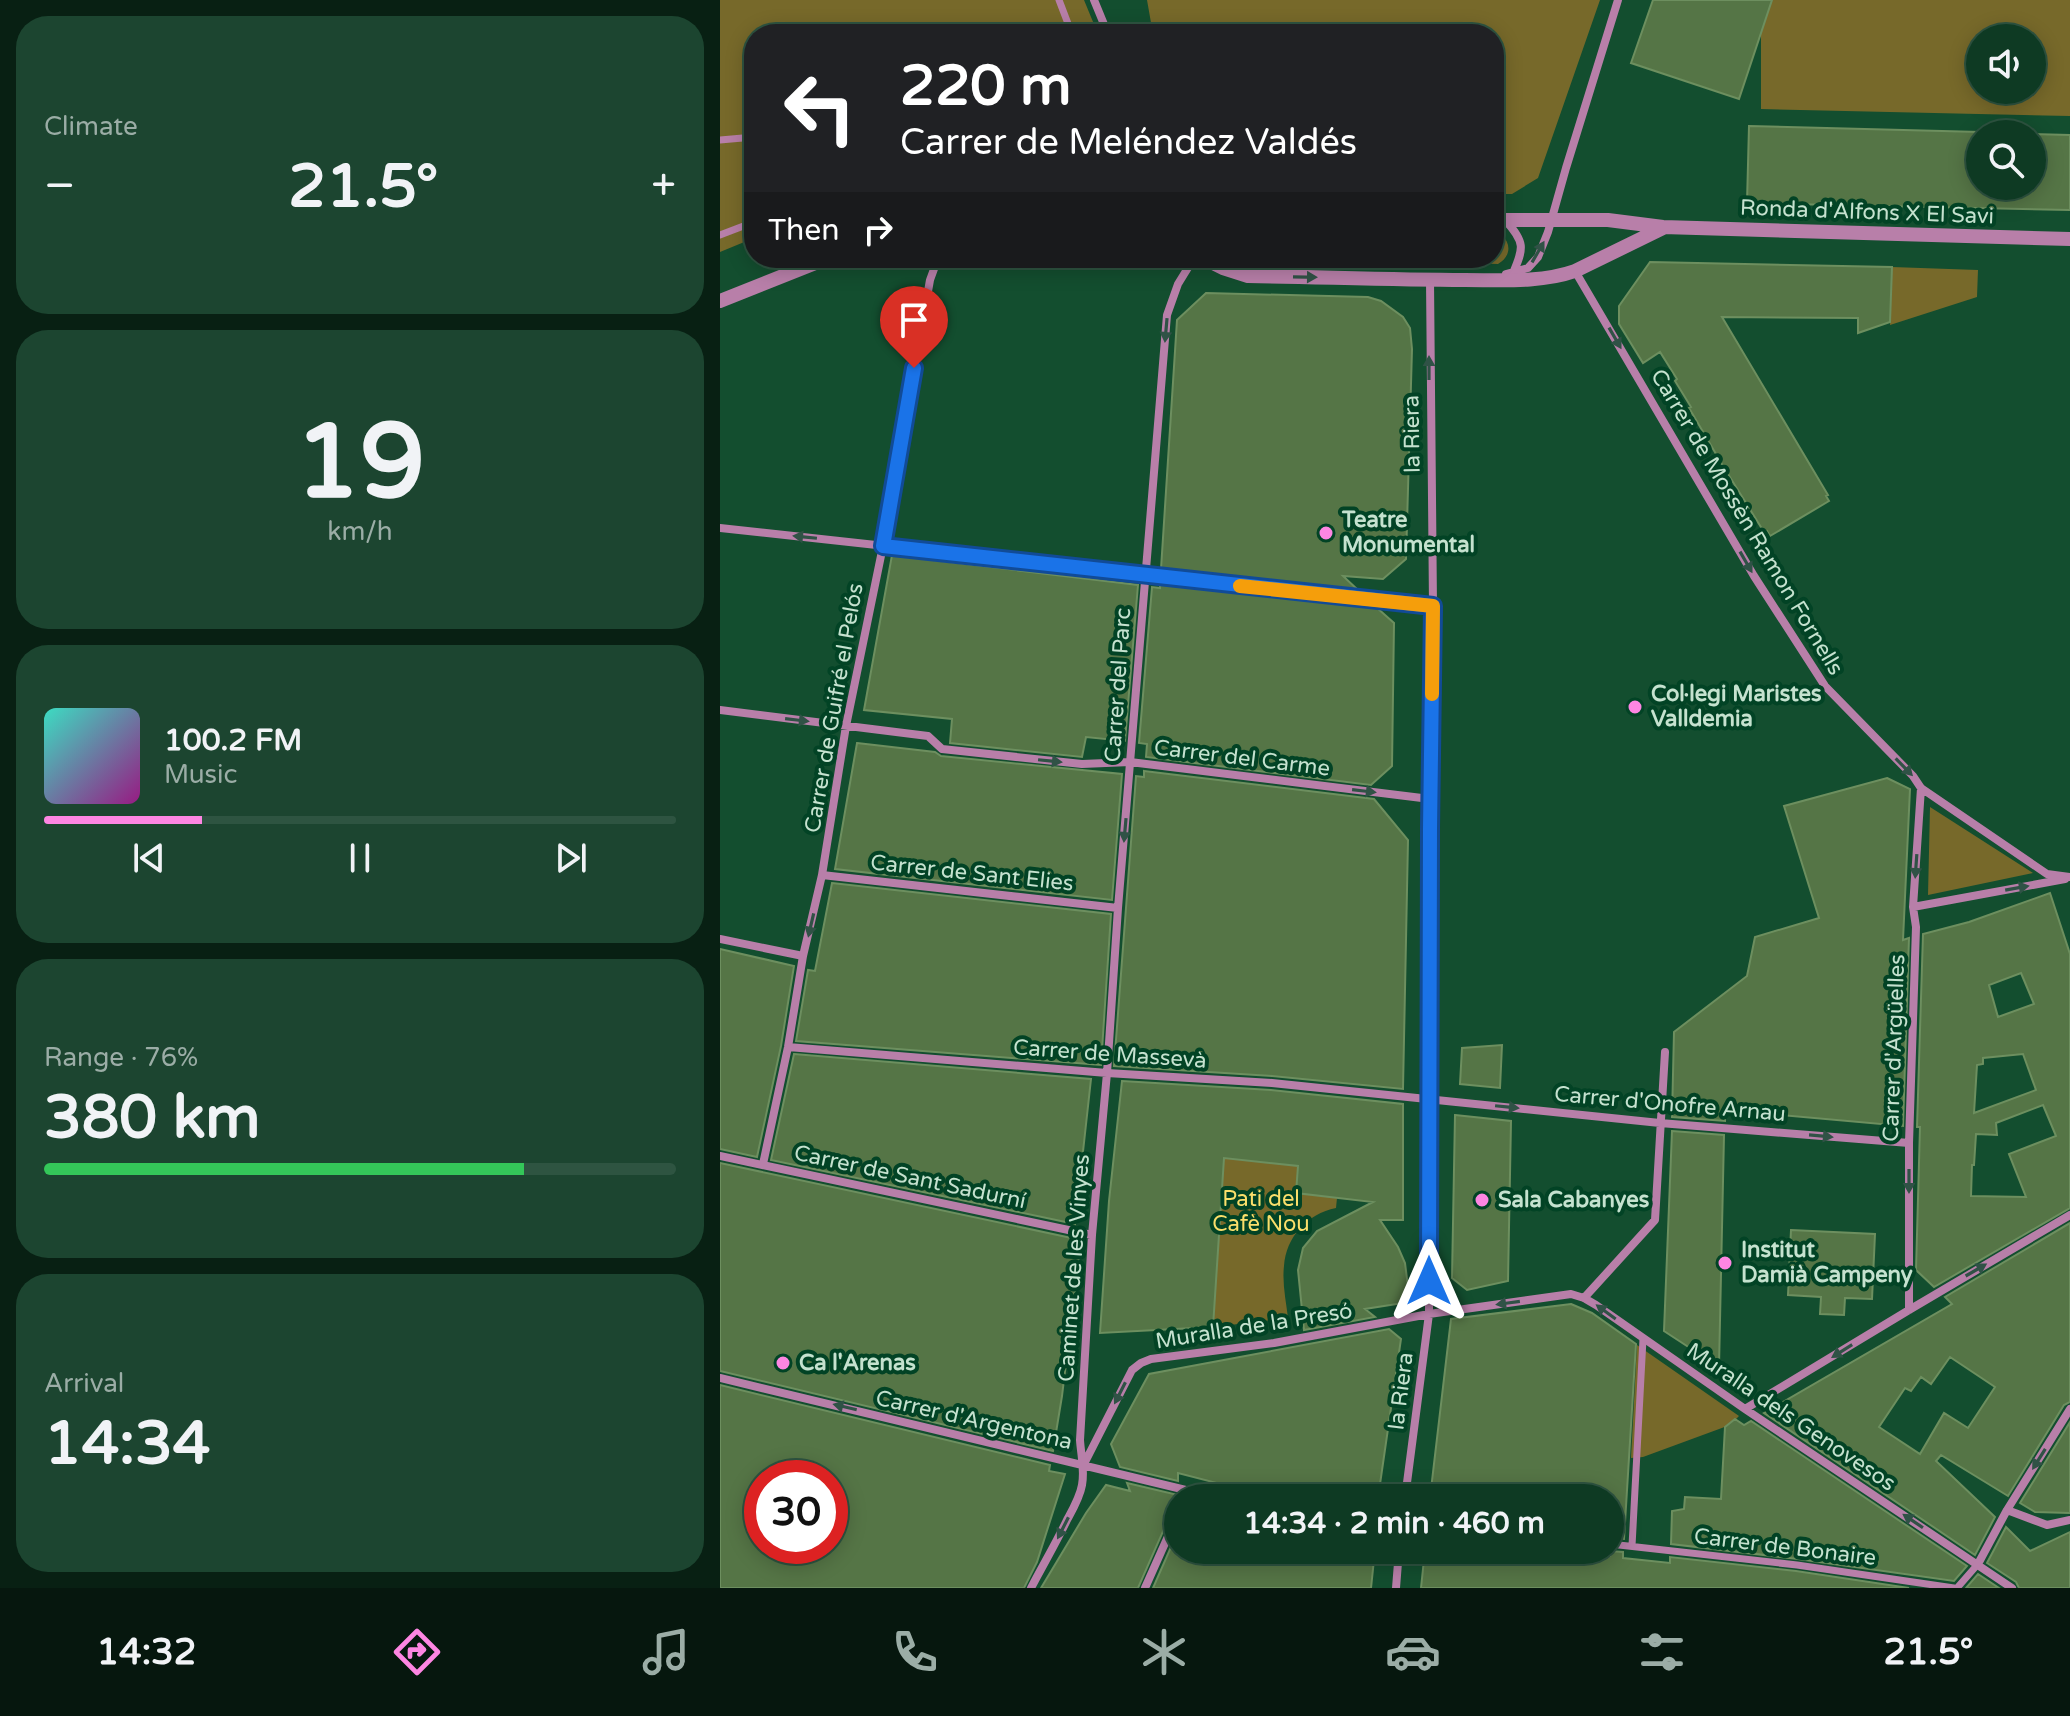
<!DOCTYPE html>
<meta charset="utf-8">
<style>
:root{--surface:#0e3a23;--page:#1c4530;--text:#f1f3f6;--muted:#9bada6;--line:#2e5441;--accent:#fd86e2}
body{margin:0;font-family:"Varela Round",sans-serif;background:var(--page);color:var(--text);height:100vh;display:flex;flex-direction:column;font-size:30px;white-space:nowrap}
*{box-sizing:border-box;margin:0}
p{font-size:26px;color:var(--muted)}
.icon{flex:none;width:44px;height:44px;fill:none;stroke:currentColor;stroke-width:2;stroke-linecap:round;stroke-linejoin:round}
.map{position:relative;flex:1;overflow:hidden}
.drawer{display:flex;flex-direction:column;gap:16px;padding:16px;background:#082013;width:720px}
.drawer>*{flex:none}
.hud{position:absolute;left:24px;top:24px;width:760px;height:244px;border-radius:32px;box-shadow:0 4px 20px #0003,0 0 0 2px var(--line);background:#202124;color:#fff;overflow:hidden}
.fabs{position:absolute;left:1246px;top:24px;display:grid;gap:16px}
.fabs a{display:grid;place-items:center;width:80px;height:80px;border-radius:50%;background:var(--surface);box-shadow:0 4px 20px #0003,0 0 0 2px var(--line);font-size:40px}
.speed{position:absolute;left:24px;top:1460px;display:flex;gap:16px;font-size:40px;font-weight:700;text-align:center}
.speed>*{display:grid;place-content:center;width:104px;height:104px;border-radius:50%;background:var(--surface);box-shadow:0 4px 20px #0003,0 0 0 2px var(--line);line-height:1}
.speed .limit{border:12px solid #d22;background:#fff;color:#111}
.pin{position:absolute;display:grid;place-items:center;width:68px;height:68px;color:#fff;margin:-82px -34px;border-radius:50% 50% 50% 0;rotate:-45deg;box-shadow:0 0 8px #0007}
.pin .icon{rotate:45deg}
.me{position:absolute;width:88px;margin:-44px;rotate:0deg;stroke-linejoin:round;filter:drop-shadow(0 0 6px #0008)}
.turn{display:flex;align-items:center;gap:28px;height:168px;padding:0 24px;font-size:36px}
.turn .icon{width:104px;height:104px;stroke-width:2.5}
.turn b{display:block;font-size:56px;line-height:68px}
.then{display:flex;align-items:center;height:76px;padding:0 24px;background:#0003;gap:16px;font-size:30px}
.big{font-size:60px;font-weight:800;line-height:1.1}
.drawer .widget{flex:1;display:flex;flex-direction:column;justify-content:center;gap:12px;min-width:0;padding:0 28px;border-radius:32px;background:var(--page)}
.drawer .dial{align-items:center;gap:0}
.dial b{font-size:104px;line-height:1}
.song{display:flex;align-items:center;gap:24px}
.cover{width:96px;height:96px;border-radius:12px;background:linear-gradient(135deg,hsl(170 70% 55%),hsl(310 70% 35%))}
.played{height:8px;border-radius:4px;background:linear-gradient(90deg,var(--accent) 25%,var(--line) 25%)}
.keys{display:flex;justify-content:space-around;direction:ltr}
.heat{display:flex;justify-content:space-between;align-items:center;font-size:44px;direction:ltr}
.charge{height:12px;border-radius:6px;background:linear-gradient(90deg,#34c759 76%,var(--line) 0)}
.trip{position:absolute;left:444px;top:1484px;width:460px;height:80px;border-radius:40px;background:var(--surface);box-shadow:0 4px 20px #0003,0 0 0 2px var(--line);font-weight:800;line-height:80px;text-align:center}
.tab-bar{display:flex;height:128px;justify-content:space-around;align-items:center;background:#06170e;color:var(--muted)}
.tab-bar .icon{width:56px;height:56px}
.tab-bar .active{color:var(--accent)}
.tab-bar b{font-size:36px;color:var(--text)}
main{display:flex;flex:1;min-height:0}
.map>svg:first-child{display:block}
.green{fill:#77692a;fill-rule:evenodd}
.building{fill:#557546;stroke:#6d8f5f;stroke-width:2;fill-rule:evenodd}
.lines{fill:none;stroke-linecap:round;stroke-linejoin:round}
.pedestrian{stroke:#b87fa9;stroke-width:7}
.minor{stroke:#b87fa9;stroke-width:8}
.tertiary{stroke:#b87fa9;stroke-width:14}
.oneway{fill:#305246}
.route-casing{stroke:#114b97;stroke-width:20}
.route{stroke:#1a73e8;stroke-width:14}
.slow{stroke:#f59e0b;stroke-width:14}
.poi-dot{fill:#fd86e2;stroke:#024325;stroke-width:3}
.labels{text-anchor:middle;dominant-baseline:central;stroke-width:8;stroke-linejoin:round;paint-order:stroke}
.street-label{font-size:22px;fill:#c5e2cf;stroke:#024325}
.poi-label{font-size:22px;font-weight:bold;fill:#c5e2cf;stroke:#024325;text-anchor:start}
.park-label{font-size:22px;fill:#fadf6b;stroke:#024325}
</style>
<main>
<section class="drawer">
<div class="widget"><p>Climate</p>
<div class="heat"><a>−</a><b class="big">21.5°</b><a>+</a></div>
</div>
<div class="widget dial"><b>19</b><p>km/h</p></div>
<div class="widget">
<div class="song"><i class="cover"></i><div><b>100.2 FM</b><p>Music</p></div></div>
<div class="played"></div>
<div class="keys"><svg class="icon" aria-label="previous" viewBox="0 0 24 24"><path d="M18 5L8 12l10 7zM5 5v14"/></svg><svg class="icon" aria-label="pause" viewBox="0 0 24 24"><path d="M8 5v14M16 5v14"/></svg><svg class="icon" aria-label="next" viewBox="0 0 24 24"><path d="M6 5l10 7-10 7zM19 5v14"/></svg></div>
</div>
<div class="widget"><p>Range · 76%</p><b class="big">380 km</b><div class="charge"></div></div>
<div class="widget"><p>Arrival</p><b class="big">14:34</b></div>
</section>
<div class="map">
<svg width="1350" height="1588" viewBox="0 0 1350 1588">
<rect width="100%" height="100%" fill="#134e2f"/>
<!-- green -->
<path class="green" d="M 0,0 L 364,0 L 378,34 L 34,34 L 34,238 L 0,252 Z
M 427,0 L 880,0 L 818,178 L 792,194 L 774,194 L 774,34 L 433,34 Z
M 1052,0 L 1350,0 L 1350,116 L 1041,109 L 1041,34 ZM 1260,38 L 1312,38 L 1312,90 L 1260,90 Z
M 774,234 L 782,235 C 792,245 790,257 778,264 L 681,261 L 681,258 L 774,258 Z
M 1172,267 L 1258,270 L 1257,297 L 1170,325 Z
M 1210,807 L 1313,873 L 1208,895 Z
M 504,1158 L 578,1166 L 576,1193 L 617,1198 L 616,1208 C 587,1214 566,1237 564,1266 C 562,1283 566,1301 568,1318 L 493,1327 Z
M 917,1345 L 1019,1416 L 1010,1425 L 923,1457 L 911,1458 Z"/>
<!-- building -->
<path class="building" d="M 933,0 L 1052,0 L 1019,99 L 911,63 Z
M 1029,126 L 1260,132 L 1260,186 L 1312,186 L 1312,134 L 1350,135 L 1350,210 L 1027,203 Z
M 930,262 L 1172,267 L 1170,322 L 1138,333 L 1138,318 L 1002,317 L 1108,495 L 1106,496 L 1109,501 L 1050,536 L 1047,531 L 1044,532 L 1003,466 L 969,408 L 971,407 L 955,381 L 957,379 L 940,352 L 923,363 L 899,324 L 899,306 Z
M 486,293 L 648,297 L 661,301 L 683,317 L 690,328 L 692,349 L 686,559 L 663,579 L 623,576 L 639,591 L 441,569 L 457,320 Z
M 172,555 L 418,585 L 405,741 L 366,737 L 362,757 L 230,743 L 232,719 L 144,710 Z
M 440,583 L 656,607 L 674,623 L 672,766 L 651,785 L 426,757 L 427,744 L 419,743 L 432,587 L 440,588 Z
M 137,743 L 215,752 L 221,756 L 402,774 L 392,900 L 115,869 Z
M 424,771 L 654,799 L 688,840 L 683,1089 L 552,1076 L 394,1066 L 416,776 L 424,777 Z
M 1167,778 L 1190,789 L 1183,940 L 1189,938 L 1183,1126 L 1005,1110 L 1005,1121 L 952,1117 L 954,1032 L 1027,976 L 1035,937 L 1099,918 L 1064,806 Z
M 112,883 L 391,914 L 381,1065 L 76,1041 L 88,970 L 95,971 Z
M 1330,893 L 1350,954 L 1350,1208 L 1214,1287 L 1196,1270 L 1200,1127 L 1197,1127 L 1203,934 L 1249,922 ZM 1301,973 L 1314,1004 L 1278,1017 L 1269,985 ZM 1303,1054 L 1316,1090 L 1254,1113 L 1257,1065 L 1263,1064 L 1263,1058 ZM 1323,1105 L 1336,1136 L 1289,1154 L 1306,1197 L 1251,1196 L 1252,1165 L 1254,1165 L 1256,1134 L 1277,1135 L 1276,1123 Z
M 0,949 L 74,966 L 61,1046 L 37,1157 L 0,1149 Z
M 782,1045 L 780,1088 L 740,1084 L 742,1048 Z
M 74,1054 L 371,1079 L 355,1224 L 51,1160 Z
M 402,1081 L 551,1090 L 683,1104 L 683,1220 L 660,1220 L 678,1247 L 685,1263 L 690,1302 L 645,1309 L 655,1317 L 584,1330 L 578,1270 L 583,1248 L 597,1231 L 653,1202 L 576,1193 L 578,1166 L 504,1158 L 493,1327 L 380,1333 L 389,1201 Z
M 735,1115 L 791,1121 L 788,1281 L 747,1290 L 732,1278 Z
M 952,1131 L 1004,1135 L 999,1367 L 944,1331 Z
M 0,1163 L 361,1240 L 342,1396 L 333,1451 L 0,1371 Z
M 1350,1223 L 1350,1402 L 1344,1405 L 1288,1496 L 1221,1455 L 1216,1461 L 1275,1517 L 1255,1555 L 1044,1413 L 1232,1304 L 1225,1297 ZM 1230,1357 L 1275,1387 L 1248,1428 L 1224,1413 L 1200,1454 L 1159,1427 L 1185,1388 L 1191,1391 L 1201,1377 L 1211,1384 Z
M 1071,1230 L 1155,1234 L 1152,1299 L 1125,1298 L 1124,1315 L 1100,1314 L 1101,1297 L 1068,1295 Z
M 851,1304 L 872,1313 L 916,1344 L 904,1539 L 890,1538 L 890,1498 L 710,1498 L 731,1319 Z
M 669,1329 L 681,1339 L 658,1498 L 555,1498 L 458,1473 L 458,1481 L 400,1467 L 391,1444 L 429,1374 Z
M 0,1385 L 330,1465 L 329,1471 L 345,1474 L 317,1562 L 304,1588 L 0,1588 ZM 42,1478 L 110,1478 L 110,1546 L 42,1546 Z
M 1015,1419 L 1024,1425 L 1031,1421 L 1247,1566 L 1234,1581 L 1078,1559 L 951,1544 L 952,1511 L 964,1509 L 965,1497 L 1001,1499 L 1005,1427 Z
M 1350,1422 L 1350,1513 L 1315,1512 L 1300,1503 Z
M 407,1483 L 458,1495 L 458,1507 L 452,1511 L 418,1588 L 321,1588 L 366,1513 L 386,1485 L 410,1491 Z
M 1286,1527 L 1310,1551 L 1350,1532 L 1350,1588 L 1299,1588 L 1296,1582 L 1267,1563 Z
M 458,1531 L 458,1550 L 655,1550 L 651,1588 L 433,1588 Z
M 705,1550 L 845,1550 L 884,1557 L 890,1556 L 890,1551 L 903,1552 L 903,1558 L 950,1563 L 950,1557 L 1076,1571 L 1189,1588 L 701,1588 Z
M 1258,1574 L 1279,1588 L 1246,1588 Z"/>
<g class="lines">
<!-- pedestrian -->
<path class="pedestrian" d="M 339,0 L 352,34
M 0,140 L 34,137
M 0,235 L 34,222
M 890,1544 L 1077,1565 L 1234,1588
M 912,1546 L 923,1339
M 1237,1588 L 1258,1564"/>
<!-- minor -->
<path class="minor" d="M 374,0 L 388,34
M 786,221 C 805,242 804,248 793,273
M 855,271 L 1034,576 L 1105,686 L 1193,776 L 1201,788 L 1327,874 L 1350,877
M 786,274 L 808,268 L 818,257 L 828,232 L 846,168 L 898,0
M 0,528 L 713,606
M 0,710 L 208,736 L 222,749 L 362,764 L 410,762 L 710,799
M 102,875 L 398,908
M 1193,907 L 1345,879
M 0,939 L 83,956
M 68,1047 L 387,1073 L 552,1083 L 940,1123 L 1189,1143
M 0,1156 L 372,1235
M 43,1164 L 68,1047 L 83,956 L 102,875 L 126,726 L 163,546 L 210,280 L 218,258
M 864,1298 L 935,1220 L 945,1052
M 1189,1310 L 1189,1143 L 1196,927 L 1193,907 L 1201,788
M 0,1378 L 499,1498
M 1025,1409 L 1189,1310 L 1350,1215
M 364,1464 L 412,1370 L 421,1363 L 431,1359 L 554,1343 L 709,1314 L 851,1294 L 864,1298 L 876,1305 L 1025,1409 L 1292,1588
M 685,1498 L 709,1314 L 709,1281 L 710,799 L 713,606 L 710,280
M 1287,1510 L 1327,1525 L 1350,1520
M 1258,1564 L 1287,1510 L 1350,1409
M 311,1588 C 323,1565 336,1543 347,1520 C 353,1509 360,1497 362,1485 C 365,1469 361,1456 360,1440 L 372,1235 L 387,1073 L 398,908 L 447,315 L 458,284 L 474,258
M 425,1588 L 458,1514
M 676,1588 L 679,1550"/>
<!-- tertiary -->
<path class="tertiary" d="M 774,220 L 888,220 L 943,227 L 1350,239
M 483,258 L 503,268 L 528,276 C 600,277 672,280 745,280 C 781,280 821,283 855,271 L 943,228
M 0,301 L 108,258"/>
</g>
<!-- one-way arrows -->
<defs><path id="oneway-solid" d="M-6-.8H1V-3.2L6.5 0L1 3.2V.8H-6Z" transform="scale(2)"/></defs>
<g class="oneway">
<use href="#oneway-solid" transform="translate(818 252) rotate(-60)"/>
<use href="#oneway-solid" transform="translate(585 277) rotate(1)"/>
<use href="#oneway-solid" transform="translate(446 330) rotate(95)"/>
<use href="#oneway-solid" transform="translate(895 338) rotate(60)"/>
<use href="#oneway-solid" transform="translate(709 368) rotate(-90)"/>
<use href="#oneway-solid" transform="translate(85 537) rotate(-174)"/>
<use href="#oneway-solid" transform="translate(1026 562) rotate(60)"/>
<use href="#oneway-solid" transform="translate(77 720) rotate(7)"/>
<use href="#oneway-solid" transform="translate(330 761) rotate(6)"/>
<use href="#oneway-solid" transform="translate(1184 767) rotate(46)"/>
<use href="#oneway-solid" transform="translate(644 791) rotate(7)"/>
<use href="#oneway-solid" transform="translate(405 830) rotate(95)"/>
<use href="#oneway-solid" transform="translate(1196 866) rotate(94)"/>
<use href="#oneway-solid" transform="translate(1297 888) rotate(-10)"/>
<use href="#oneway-solid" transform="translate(91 925) rotate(103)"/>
<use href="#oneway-solid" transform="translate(787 1107) rotate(6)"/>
<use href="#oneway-solid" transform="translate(1101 1136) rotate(5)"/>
<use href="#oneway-solid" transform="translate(1189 1181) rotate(90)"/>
<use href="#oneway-solid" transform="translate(1256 1270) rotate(-30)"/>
<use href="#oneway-solid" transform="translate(788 1303) rotate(172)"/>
<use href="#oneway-solid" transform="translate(886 1312) rotate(-144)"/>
<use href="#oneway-solid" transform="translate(1122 1351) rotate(148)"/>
<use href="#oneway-solid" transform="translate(400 1393) rotate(117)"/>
<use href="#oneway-solid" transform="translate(125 1407) rotate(-167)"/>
<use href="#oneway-solid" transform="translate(1319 1459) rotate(122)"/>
<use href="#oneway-solid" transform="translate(1193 1521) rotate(-146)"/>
<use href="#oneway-solid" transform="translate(343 1528) rotate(117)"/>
</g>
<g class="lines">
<defs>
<path id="route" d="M 194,368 L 163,546 L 713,606 L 710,829 L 709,1281"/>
</defs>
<!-- route casing -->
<use href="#route" class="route-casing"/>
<!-- route -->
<use href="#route" class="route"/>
<!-- slow -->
<path class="slow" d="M 520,586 L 713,606 L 712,694"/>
</g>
<!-- markers -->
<g class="poi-dot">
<circle cx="606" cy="533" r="8"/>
<circle cx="915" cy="707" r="8"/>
<circle cx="762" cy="1200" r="8"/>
<circle cx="1005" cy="1263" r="8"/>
<circle cx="63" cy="1363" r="8"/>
</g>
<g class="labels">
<!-- street labels -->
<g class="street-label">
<text transform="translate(1147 212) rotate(2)">Ronda d'Alfons X El Savi</text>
<text transform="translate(692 434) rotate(-91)">la Riera</text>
<text transform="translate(1027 522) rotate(59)">Carrer de Mossèn Ramon Fornells</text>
<text transform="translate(398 685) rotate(-86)">Carrer del Parc</text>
<text transform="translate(114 708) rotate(-80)">Carrer de Guifré el Pelós</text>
<text transform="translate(522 758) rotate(7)">Carrer del Carme</text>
<text transform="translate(252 873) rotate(6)">Carrer de Sant Elies</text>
<text transform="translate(1174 1048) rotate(-88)">Carrer d'Argüelles</text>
<text transform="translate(390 1054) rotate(4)">Carrer de Massevà</text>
<text transform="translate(950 1104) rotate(5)">Carrer d'Onofre Arnau</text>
<text transform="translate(190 1177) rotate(12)">Carrer de Sant Sadurní</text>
<text transform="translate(354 1268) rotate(-86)">Caminet de les Vinyes</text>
<text transform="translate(534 1326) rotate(-9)">Muralla de la Presó</text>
<text transform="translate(681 1391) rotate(-83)">la Riera</text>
<text transform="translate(1071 1417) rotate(34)">Muralla dels Genovesos</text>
<text transform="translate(254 1420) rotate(13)">Carrer d'Argentona</text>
<text transform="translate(1065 1547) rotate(7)">Carrer de Bonaire</text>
</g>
<!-- poi labels -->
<g class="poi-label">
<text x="622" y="520">Teatre<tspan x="622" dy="25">Monumental</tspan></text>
<text x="931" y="694">Col·legi Maristes<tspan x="931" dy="25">Valldemia</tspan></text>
<text x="778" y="1200">Sala Cabanyes</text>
<text x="1021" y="1250">Institut<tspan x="1021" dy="25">Damià Campeny</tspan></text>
<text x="79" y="1363">Ca l'Arenas</text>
</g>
<!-- park labels -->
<g class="park-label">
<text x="541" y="1199">Pati del<tspan x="541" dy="25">Cafè Nou</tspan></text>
</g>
</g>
</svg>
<div class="fabs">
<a><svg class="icon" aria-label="sound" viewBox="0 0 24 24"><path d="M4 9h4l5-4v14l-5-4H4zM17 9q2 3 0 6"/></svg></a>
<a><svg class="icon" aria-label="search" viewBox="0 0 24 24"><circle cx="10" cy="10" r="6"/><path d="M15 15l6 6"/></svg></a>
</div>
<div class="speed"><div class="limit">30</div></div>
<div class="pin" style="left:194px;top:368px;background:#d93025"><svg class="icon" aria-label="arrive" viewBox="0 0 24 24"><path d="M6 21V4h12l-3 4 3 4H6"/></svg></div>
<svg class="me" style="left:709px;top:1281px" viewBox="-20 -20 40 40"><path d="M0-17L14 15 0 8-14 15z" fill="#1a73e8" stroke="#fff" stroke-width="4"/></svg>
<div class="trip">14:34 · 2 min · 460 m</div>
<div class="hud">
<div class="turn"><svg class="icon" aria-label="left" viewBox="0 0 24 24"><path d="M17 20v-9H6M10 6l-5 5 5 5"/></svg><div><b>220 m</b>Carrer de Meléndez Valdés</div></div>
<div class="then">Then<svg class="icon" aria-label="right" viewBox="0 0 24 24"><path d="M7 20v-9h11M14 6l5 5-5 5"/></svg></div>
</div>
</div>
</main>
<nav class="tab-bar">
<b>14:32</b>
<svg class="icon active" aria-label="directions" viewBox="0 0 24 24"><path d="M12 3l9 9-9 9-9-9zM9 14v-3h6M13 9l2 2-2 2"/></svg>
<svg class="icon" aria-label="music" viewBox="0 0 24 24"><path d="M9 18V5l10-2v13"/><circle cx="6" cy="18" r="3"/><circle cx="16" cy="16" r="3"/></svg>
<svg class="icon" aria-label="phone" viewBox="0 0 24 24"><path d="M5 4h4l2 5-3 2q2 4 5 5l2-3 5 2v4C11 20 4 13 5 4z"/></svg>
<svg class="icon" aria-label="climate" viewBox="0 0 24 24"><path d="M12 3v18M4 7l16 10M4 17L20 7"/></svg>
<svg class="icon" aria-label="car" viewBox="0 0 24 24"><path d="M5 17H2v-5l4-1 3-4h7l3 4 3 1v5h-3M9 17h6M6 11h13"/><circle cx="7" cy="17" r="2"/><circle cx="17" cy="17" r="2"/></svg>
<svg class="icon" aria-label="filters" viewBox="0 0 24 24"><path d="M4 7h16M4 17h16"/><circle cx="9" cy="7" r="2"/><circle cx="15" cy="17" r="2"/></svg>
<b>21.5°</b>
</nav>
